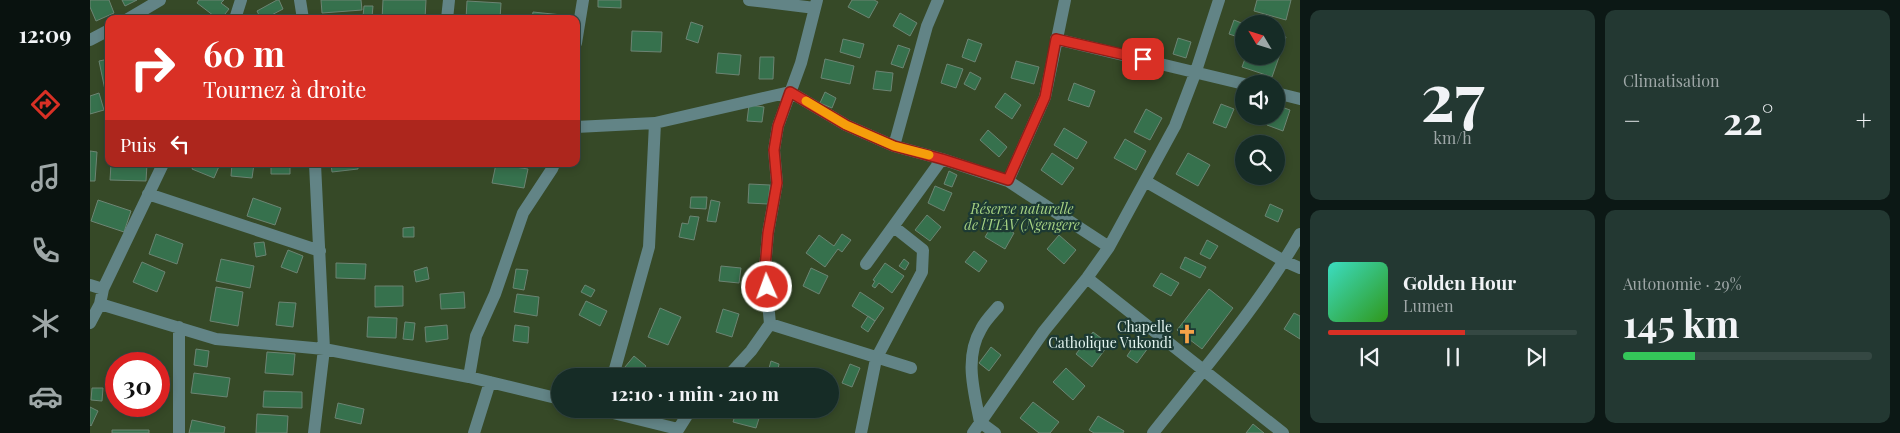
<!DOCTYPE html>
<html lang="fr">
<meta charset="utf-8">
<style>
:root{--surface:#162c26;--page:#233832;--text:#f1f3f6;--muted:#9ea7a7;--line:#354843;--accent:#d93025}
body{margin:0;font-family:"Playfair Display",serif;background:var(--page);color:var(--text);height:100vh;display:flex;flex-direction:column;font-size:19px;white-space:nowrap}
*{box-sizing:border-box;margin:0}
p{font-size:16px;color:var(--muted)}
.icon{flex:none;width:28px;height:28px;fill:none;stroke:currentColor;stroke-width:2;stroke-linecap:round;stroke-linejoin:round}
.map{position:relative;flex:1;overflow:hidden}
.side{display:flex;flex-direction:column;gap:10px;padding:10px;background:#0c1815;width:600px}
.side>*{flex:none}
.guide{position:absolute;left:15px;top:15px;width:475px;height:152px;border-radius:10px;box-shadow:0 2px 8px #0003,0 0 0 1px var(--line);background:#d93025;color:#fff;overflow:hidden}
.needle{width:32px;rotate:308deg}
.buttons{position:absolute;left:1145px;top:15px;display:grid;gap:10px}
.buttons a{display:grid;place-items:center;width:50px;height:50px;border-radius:50%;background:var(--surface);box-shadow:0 2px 8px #0003,0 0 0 1px var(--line);font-size:25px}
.speed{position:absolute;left:15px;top:352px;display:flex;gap:10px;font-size:25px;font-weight:700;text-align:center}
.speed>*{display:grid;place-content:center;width:65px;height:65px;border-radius:50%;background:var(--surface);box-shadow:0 2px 8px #0003,0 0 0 1px var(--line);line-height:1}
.speed .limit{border:8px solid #d22;background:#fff;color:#111}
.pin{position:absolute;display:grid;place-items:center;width:42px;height:42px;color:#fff;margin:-21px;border-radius:10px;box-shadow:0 2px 8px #0006}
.me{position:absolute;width:55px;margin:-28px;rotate:358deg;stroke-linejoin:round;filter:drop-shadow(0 0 4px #0008)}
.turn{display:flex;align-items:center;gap:18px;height:105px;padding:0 15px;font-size:22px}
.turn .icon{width:65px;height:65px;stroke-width:2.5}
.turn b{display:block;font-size:35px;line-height:42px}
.then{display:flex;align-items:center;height:48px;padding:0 15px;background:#0003;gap:10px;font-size:19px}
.big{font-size:38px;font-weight:700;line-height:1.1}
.side .tile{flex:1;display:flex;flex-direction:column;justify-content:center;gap:8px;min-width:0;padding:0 18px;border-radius:10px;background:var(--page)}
.side .dial{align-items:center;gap:0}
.dial b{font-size:65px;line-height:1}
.song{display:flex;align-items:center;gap:15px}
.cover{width:60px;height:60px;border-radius:8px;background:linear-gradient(135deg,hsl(170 70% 55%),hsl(110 70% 35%))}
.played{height:5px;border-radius:2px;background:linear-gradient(90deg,var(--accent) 55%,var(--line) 55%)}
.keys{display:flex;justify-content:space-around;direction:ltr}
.heat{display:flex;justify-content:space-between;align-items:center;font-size:28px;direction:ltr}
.charge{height:8px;border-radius:4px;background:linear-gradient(90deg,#34c759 29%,var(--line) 0)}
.side .tiles{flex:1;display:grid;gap:10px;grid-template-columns:repeat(2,1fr)}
.trip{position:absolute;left:461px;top:368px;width:288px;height:50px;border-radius:25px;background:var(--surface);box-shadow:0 2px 8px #0003,0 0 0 1px var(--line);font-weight:700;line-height:50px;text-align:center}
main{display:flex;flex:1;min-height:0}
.dock{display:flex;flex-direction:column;width:90px;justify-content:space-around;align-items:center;background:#09120f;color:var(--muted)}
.dock .icon{width:35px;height:35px}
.dock .current{color:var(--accent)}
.dock b{font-size:22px;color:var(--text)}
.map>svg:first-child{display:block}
.green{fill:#364927;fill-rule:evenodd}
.building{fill:#36714d;stroke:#6c8473}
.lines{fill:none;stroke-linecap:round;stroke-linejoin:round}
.minor{stroke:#628486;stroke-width:12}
.route-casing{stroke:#8d1f18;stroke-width:12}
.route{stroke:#d93025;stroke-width:9}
.slow{stroke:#f59e0b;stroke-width:9}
.labels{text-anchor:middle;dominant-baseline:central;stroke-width:4.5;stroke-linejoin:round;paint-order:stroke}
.park-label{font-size:14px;font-style:italic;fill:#a6d283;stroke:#1d3a33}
.poi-label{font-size:14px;fill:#e3f4ef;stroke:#1d3a33;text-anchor:end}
</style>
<main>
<nav class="dock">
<b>12:09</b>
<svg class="icon current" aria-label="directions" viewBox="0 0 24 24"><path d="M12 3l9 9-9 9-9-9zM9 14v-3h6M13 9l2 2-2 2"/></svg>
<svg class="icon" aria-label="music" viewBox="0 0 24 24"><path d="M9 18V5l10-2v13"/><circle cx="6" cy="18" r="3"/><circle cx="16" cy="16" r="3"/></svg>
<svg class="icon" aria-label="phone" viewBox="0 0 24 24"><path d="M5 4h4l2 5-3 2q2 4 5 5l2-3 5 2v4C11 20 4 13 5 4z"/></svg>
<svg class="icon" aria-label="climate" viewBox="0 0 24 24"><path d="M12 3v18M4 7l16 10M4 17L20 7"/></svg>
<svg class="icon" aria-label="car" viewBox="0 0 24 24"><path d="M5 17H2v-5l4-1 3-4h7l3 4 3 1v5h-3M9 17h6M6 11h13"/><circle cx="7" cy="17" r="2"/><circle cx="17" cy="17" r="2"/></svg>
</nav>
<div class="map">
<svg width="1210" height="433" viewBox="0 0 1210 433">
<rect width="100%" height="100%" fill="#1d3a33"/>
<!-- green -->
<path class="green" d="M 0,0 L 1210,0 L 1210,433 L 0,433 ZM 19,19 L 486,19 L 486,164 L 19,164 ZM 1154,24 L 1186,24 L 1186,56 L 1154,56 ZM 1154,84 L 1186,84 L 1186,116 L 1154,116 ZM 1154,144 L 1186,144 L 1186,176 L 1154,176 ZM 26,364 L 69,364 L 69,406 L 26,406 ZM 470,376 L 740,376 L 740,409 L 470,409 Z"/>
<!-- building -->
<path class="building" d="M 0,0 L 19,0 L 24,13 L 6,21 L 0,7 Z
M 32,0 L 47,0 L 35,6 Z
M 109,0 L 134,0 L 131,3 L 139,9 L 131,19 L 128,19 L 107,3 Z
M 187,0 L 189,0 L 193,9 L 174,19 L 171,19 L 167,11 Z
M 231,0 L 271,0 L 272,10 L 232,13 Z
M 293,0 L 336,0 L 335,19 L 292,19 Z
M 508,0 L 531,0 L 531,8 L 508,7 Z
M 762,0 L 784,0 L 788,2 L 779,18 L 758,7 Z
M 1167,0 L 1201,0 L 1196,20 L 1164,11 Z
M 377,1 L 411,3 L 410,19 L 376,19 Z
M 274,6 L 283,6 L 282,17 L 273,17 Z
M 443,12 L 472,15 L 472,19 L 442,19 Z
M 810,13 L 827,23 L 820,36 L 803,26 Z
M 1144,20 L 1154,24 L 1154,39 L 1139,34 Z
M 601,22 L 613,26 L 608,43 L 596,39 Z
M 542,31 L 572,32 L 571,52 L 541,51 Z
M 1186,34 L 1196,37 L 1182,77 L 1152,67 L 1156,56 L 1186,56 Z
M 1088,38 L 1101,42 L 1096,58 L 1083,54 Z
M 753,39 L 774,44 L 770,58 L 750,52 Z
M 878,39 L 892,44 L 885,62 L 872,57 Z
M 808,45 L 820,49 L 813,68 L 801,64 Z
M 628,53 L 651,55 L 649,75 L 626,73 Z
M 670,57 L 684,57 L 683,79 L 669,79 Z
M 19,59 L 19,90 L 15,90 L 9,61 Z
M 735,59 L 764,66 L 760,84 L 731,78 Z
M 926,61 L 949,67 L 944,84 L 921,78 Z
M 857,64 L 873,69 L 866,88 L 851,83 Z
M 786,71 L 803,73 L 801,91 L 783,89 Z
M 880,72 L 891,78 L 885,90 L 874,84 Z
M 984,83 L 1005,91 L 999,107 L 978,100 Z
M 735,92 L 746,98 L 742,108 L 730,103 Z
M 9,93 L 14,110 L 0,114 L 0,96 Z
M 915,93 L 931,105 L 922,119 L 905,107 Z
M 1131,104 L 1144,109 L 1136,128 L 1123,123 Z
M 659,105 L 674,107 L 672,122 L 657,121 Z
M 1186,105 L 1200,110 L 1193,131 L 1177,125 L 1180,116 L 1186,116 Z
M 1056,109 L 1072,118 L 1060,140 L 1044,132 Z
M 974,128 L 997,142 L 987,159 L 964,145 Z
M 898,130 L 917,147 L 909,157 L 890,140 Z
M 1035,139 L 1056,151 L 1046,170 L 1024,158 Z
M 0,151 L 7,152 L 5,181 L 0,181 Z
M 962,153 L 984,168 L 972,185 L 951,170 Z
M 1098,153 L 1120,165 L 1108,186 L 1086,174 Z
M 21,164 L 57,164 L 56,181 L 20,180 Z
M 104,164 L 130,164 L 124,178 L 102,169 Z
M 142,164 L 164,164 L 162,178 L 141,176 Z
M 181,164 L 200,164 L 200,174 L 181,174 Z
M 241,164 L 268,164 L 268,169 L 242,172 Z
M 406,164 L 438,169 L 434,188 L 402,183 Z
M 859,171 L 867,175 L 862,187 L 854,184 Z
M 659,184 L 680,185 L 678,204 L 658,203 Z
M 845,186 L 862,193 L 854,211 L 838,203 Z
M 601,197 L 617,197 L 616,209 L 600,208 Z
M 163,198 L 191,208 L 185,225 L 157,216 Z
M 8,200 L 41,211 L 34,232 L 1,221 Z
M 621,200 L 630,202 L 626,222 L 617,221 Z
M 1180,204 L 1193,210 L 1188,222 L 1175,216 Z
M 837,215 L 851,227 L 840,241 L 825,230 Z
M 600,216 L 609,217 L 604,240 L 589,237 L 592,223 L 598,224 Z
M 904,222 L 924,233 L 915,249 L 895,237 Z
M 324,227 L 324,237 L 313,237 L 313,228 Z
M 66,234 L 93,244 L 87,264 L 59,254 Z
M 752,234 L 761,240 L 752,252 L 748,249 L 735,267 L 716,253 L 729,235 L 744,246 Z
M 969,235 L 986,250 L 974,264 L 957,249 Z
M 1117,240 L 1128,246 L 1120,259 L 1110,254 Z
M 174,242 L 176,255 L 166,257 L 164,243 Z
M 198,250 L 213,256 L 207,273 L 191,267 Z
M 884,251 L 897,261 L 889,272 L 875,262 Z
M 1095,257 L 1116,267 L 1110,278 L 1090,268 Z
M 131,259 L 164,266 L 160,288 L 126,281 Z
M 814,259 L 819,263 L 815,270 L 809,266 Z
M 52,262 L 75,272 L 67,292 L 43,282 Z
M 246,263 L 276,264 L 275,279 L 246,278 Z
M 795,263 L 814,276 L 802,293 L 789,283 L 785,288 L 782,286 L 785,281 L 783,280 Z
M 631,266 L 651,268 L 649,283 L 629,281 Z
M 337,267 L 339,279 L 326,282 L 324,271 Z
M 721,268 L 738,276 L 729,294 L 713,286 Z
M 426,269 L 438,270 L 434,290 L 423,288 Z
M 1071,273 L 1089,283 L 1081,296 L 1063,286 Z
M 495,285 L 505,290 L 501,297 L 491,292 Z
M 285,286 L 313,286 L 313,306 L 285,307 Z
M 126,287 L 153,292 L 148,326 L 120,321 Z
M 1119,289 L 1143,308 L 1112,349 L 1087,330 Z
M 374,292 L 375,308 L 351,309 L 350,294 Z
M 770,292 L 794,308 L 785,321 L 762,306 Z
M 427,294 L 449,297 L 447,316 L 424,312 Z
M 496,301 L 517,311 L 510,326 L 489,315 Z
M 189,302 L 206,303 L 203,327 L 186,325 Z
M 570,308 L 591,317 L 578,345 L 558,337 Z
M 633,309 L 649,314 L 642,337 L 626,332 Z
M 1204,313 L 1210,316 L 1210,339 L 1194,329 Z
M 778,316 L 785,321 L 778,332 L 771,327 Z
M 278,317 L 307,318 L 306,338 L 277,337 Z
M 315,322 L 325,323 L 323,340 L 313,339 Z
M 357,325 L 358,339 L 336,342 L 335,327 Z
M 425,325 L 439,327 L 438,343 L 423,341 Z
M 1003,332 L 1019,344 L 1002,367 L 986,354 Z
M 1047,341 L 1058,348 L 1047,363 L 1037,356 Z
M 901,347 L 911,355 L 899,371 L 889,363 Z
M 106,349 L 119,351 L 117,367 L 104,365 Z
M 177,352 L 205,354 L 203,375 L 175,373 Z
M 544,356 L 556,366 L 548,376 L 534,376 L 530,373 Z
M 681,361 L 689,364 L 687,374 L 678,372 Z
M 760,364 L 770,368 L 762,387 L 752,383 Z
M 976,368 L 995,386 L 983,400 L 963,382 Z
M 655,371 L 674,376 L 653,376 Z
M 104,373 L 140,378 L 137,397 L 101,393 Z
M 2,388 L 13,388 L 12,401 L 1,400 Z
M 69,388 L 77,388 L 77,396 L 69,396 Z
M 174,391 L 212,392 L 212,408 L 173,407 Z
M 943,402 L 969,422 L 960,433 L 949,433 L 930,418 Z
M 248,403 L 274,409 L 271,424 L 245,418 Z
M 0,407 L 8,411 L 1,426 L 0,425 Z
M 647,409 L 672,409 L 666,428 L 643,422 Z
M 167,414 L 198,416 L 197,433 L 166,433 Z
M 1008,416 L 1034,431 L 1033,433 L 1004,433 L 999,430 Z
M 102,420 L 135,427 L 134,433 L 99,433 Z
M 1163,424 L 1174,433 L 1156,433 Z
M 22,430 L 59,430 L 59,433 L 22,433 Z"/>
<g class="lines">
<!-- minor -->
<path class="minor" d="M 210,0 L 213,19
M 659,0 L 725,8
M 38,19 L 70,0
M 145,19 L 151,0
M 357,19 L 359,0
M 966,39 L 1154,84
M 0,40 L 19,30
M 486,43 L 493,0
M 1186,93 L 1210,99
M 486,127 L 565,123 L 700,92 L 756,125 L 804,146 L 852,159 L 918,181 L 1019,247
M 804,146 L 837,26 L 848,0
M 918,181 L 955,97 L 975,0
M 1055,181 L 1194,261 L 1210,268
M 58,194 L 230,251
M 776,264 L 852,159
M 997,278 L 1193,433
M 0,285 L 13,289
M 10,304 L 126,339 L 234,349 L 379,377 L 470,399
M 0,323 L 10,304 L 13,289 L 73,164
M 680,324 L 821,368
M 523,376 L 559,247 L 565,123
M 638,376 L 661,351 L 680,324 L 675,268 L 678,233 L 687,183 L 684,150 L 688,126 L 711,63 L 727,0
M 379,377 L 386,336 L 405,294 L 433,213 L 462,169 L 464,164
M 507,409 L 588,429
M 89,433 L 89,327
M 224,433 L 234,349 L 225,164
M 384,433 L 400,382
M 586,433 L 601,409
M 771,433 L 786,359 L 832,272 L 833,250 L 804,227
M 883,433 L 954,331 L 997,278 L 1019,247 L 1085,126 L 1106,71 L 1129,0
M 905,433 L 890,422 C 884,391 874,358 891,329 C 895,321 902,314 908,307
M 1063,433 C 1113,370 1171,303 1210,234"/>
</g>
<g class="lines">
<defs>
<path id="route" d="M 677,287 L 675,268 L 678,233 L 687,183 L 684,150 L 688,126 L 700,92 L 756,125 L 804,146 L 852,159 L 918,180 L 955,97 L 966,39 L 1053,59"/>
</defs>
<!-- route casing -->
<use href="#route" class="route-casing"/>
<!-- route -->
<use href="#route" class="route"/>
<!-- slow -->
<path class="slow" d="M 716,101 L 756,125 L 804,146 L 839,155"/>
</g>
<!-- icons -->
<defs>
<symbol id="church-bare" viewBox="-9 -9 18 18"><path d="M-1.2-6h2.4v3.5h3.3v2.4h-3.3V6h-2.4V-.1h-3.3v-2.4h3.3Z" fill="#f6a248" stroke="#1d3a33" stroke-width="2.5" paint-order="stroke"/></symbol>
</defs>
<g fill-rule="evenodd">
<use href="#church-bare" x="1083" y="320" width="28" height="28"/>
</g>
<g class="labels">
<!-- park labels -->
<g class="park-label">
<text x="932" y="208">Réserve naturelle<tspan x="932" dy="16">de l'ITAV (Ngengere</tspan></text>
</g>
<!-- poi labels -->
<g class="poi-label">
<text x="1082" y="326">Chapelle<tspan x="1082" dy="16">Catholique Vukondi</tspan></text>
</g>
</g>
</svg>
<div class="buttons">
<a><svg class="needle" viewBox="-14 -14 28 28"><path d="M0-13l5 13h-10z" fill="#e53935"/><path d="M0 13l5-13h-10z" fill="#9ea7a7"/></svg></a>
<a><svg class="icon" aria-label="sound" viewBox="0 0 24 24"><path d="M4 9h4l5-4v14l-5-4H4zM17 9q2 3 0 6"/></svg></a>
<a><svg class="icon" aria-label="search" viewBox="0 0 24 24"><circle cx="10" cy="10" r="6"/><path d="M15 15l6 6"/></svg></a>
</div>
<div class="speed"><div class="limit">30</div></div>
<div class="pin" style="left:1053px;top:59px;background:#d93025"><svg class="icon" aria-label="arrive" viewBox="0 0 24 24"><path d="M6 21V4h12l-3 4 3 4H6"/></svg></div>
<svg class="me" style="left:677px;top:287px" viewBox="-20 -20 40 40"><circle r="17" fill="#d93025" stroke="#fff" stroke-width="3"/><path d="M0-11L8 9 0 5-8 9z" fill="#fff"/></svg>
<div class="trip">12:10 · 1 min · 210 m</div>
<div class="guide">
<div class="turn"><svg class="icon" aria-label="right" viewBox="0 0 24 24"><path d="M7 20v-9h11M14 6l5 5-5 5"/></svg><div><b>60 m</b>Tournez à droite</div></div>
<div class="then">Puis<svg class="icon" aria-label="left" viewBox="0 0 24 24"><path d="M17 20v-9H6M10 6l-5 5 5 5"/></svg></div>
</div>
</div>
<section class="side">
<div class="tiles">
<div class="tile dial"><b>27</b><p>km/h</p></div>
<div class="tile"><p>Climatisation</p>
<div class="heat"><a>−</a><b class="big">22°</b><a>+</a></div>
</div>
<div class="tile">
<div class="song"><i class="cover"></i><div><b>Golden Hour</b><p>Lumen</p></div></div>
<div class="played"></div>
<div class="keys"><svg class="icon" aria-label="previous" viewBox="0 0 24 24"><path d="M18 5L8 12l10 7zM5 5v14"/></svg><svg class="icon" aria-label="pause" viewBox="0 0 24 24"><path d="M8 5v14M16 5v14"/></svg><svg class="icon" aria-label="next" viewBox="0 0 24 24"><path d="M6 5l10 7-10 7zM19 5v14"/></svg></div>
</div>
<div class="tile"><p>Autonomie · 29%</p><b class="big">145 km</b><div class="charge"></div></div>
</div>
</section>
</main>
